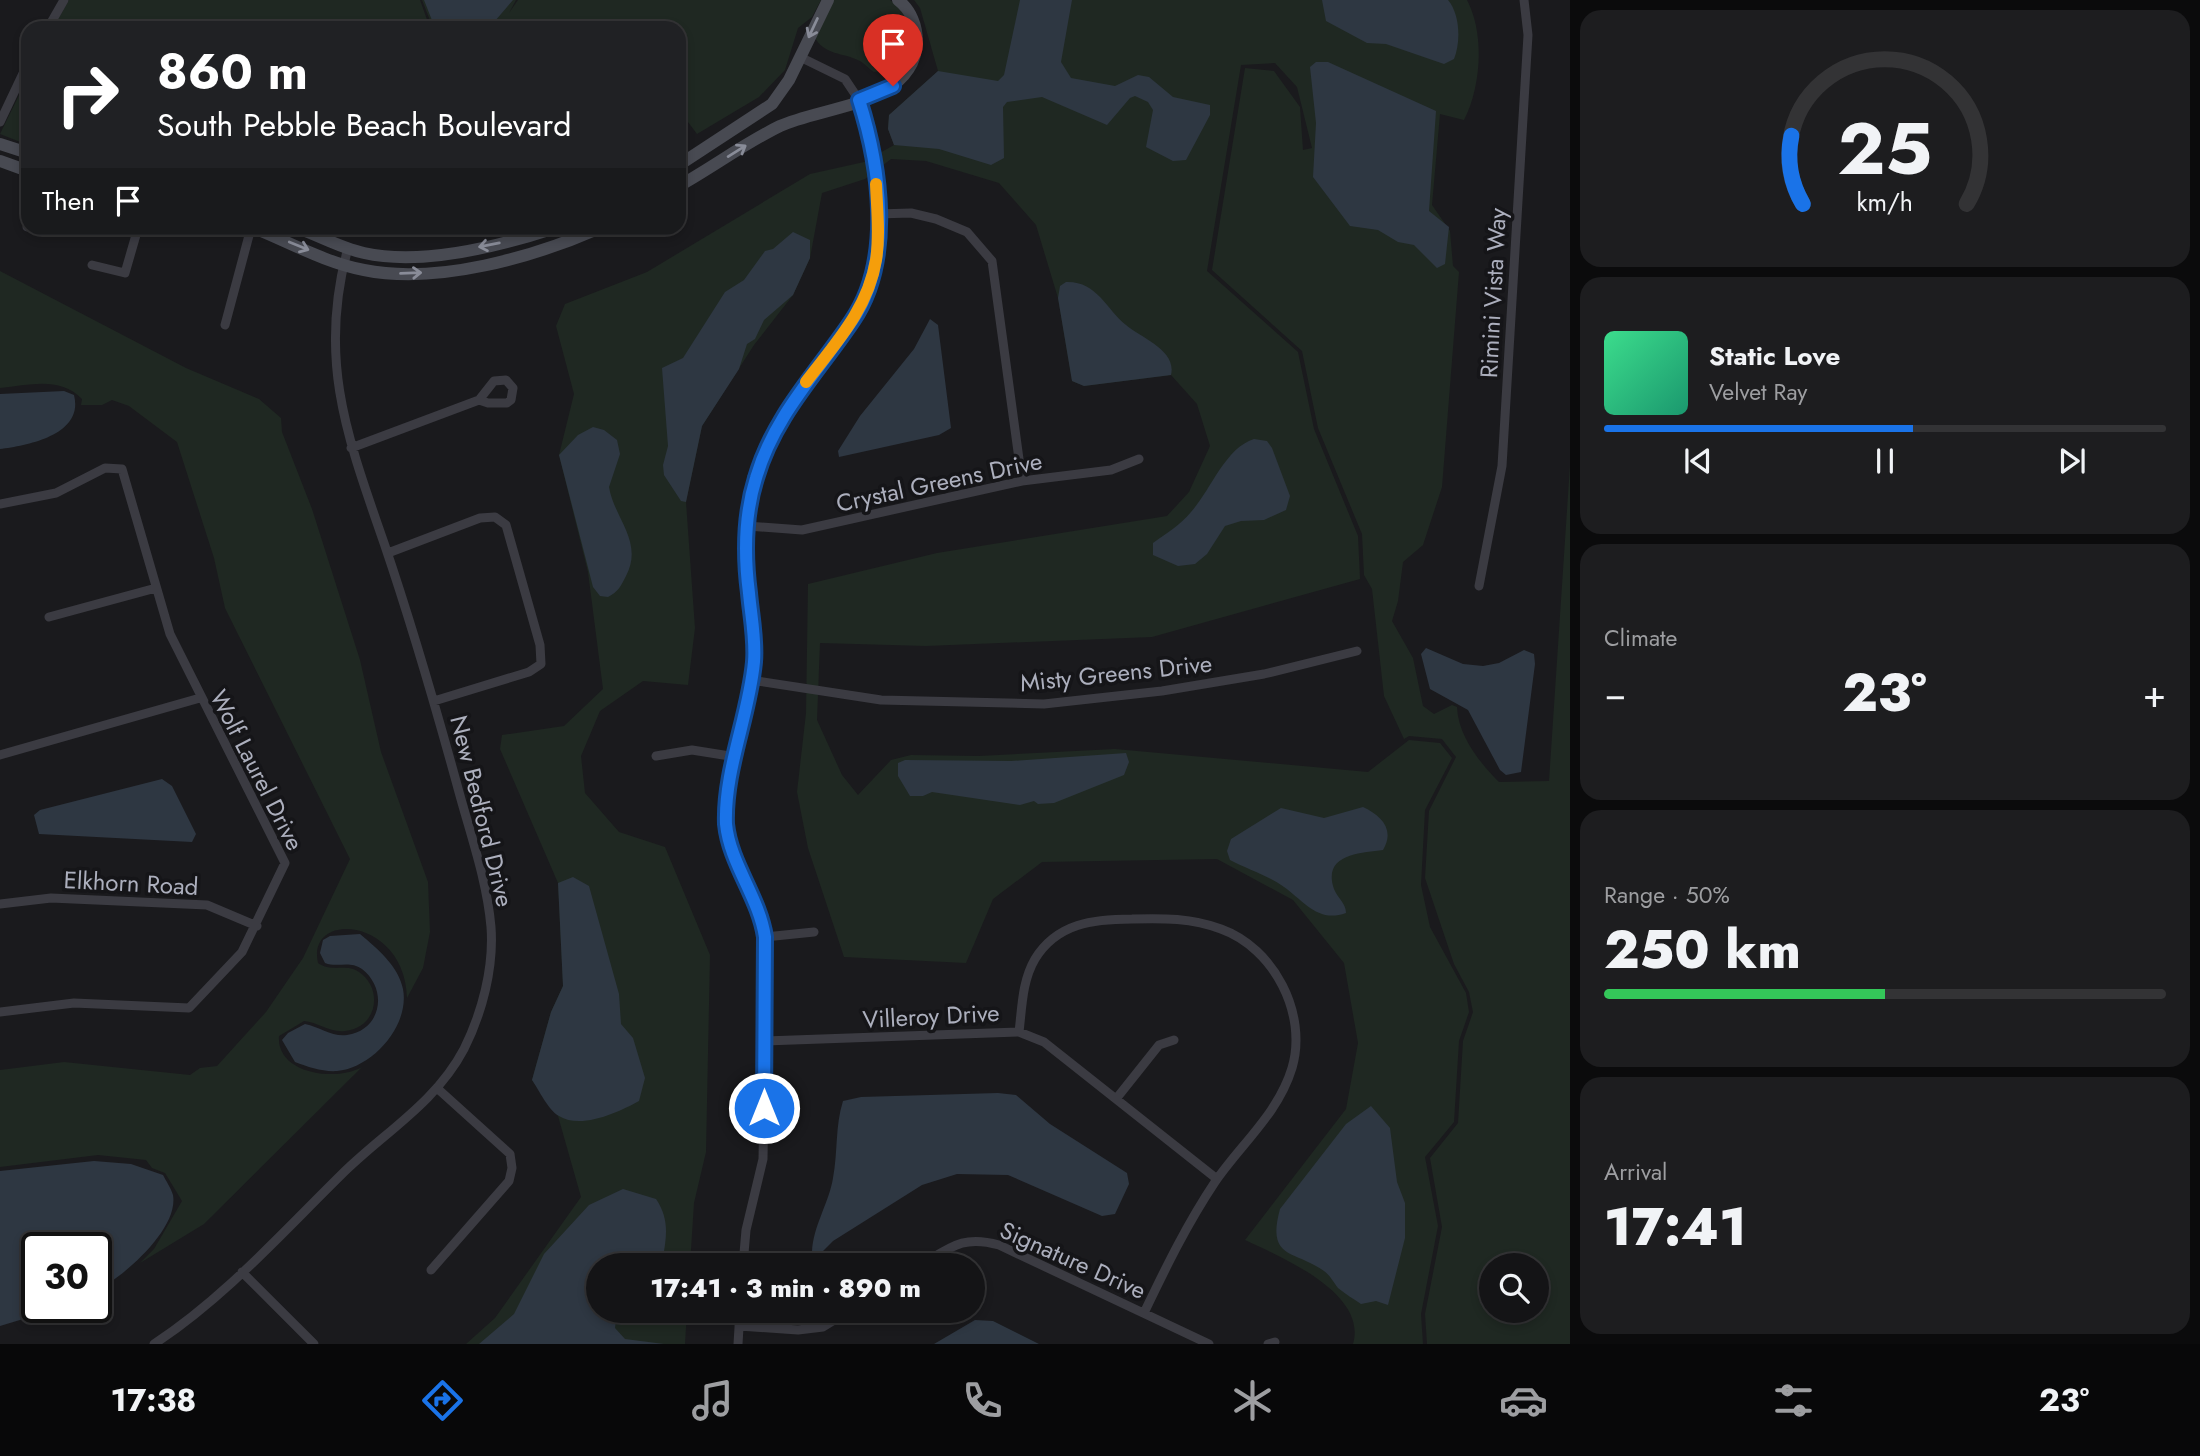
<!DOCTYPE html>
<meta charset="utf-8">
<style>
:root{--surface:#141416;--page:#1d1d1f;--text:#f1f3f6;--muted:#9d9ea1;--line:#333335;--accent:#1a73e8}
body{margin:0;font-family:Jost,sans-serif;background:var(--page);color:var(--text);height:100vh;display:flex;flex-direction:column;font-size:26px;white-space:nowrap}
*{box-sizing:border-box;margin:0}
p{font-size:23px;color:var(--muted)}
.icon{flex:none;width:38px;height:38px;fill:none;stroke:currentColor;stroke-width:2;stroke-linecap:round;stroke-linejoin:round}
.map{position:relative;flex:1;overflow:hidden}
.drawer{display:flex;flex-direction:column;gap:10px;padding:10px;background:#0b0b0c;width:630px}
.drawer>*{flex:none}
.top-card{position:absolute;left:21px;top:21px;width:665px;height:214px;border-radius:21px;box-shadow:0 4px 10px #0003,0 0 0 2px var(--line);background:#202124;color:#fff;overflow:hidden}
.tools{position:absolute;left:1479px;top:1253px;display:grid;gap:14px}
.tools a{display:grid;place-items:center;width:70px;height:70px;border-radius:50%;background:var(--surface);box-shadow:0 4px 10px #0003,0 0 0 2px var(--line);font-size:35px}
.speed{position:absolute;left:21px;top:1232px;display:flex;gap:14px;font-size:35px;font-weight:700;text-align:center}
.speed>*{display:grid;place-content:center;width:91px;height:91px;border-radius:50%;background:var(--surface);box-shadow:0 4px 10px #0003,0 0 0 2px var(--line);line-height:1}
.speed .limit{border:4px solid #111;border-radius:10px;background:#fff;color:#111}
.pin{position:absolute;display:grid;place-items:center;width:60px;height:60px;color:#fff;margin:-72px -30px;border-radius:50% 50% 50% 0;rotate:-45deg;box-shadow:0 0 7px #0007}
.pin .icon{rotate:45deg}
.me{position:absolute;width:77px;margin:-38px;rotate:0deg;stroke-linejoin:round;filter:drop-shadow(0 0 5px #0008)}
.turn{display:flex;align-items:center;gap:24px;height:147px;padding:0 21px;font-size:32px}
.turn .icon{width:91px;height:91px;stroke-width:2.5}
.turn b{display:block;font-size:49px;line-height:60px}
.then{display:flex;align-items:center;height:66px;padding:0 21px;background:#0003;gap:14px;font-size:26px}
.big{font-size:52px;font-weight:800;line-height:1.1}
.drawer .tile{flex:1;display:flex;flex-direction:column;justify-content:center;gap:10px;min-width:0;padding:0 24px;border-radius:21px;background:var(--page)}
.drawer .dial{align-items:center;gap:0}
.dial svg{height:182px;overflow:visible;fill:none;stroke:var(--line);stroke-width:7;stroke-linecap:round;text-anchor:middle}
.dial text{fill:var(--text);stroke:none}
.song{display:flex;align-items:center;gap:21px}
.cover{width:84px;height:84px;border-radius:10px;background:linear-gradient(135deg,hsl(150 70% 55%),hsl(160 70% 35%))}
.played{height:7px;border-radius:4px;background:linear-gradient(90deg,var(--accent) 55%,var(--line) 55%)}
.keys{display:flex;justify-content:space-around;direction:ltr}
.heat{display:flex;justify-content:space-between;align-items:center;font-size:38px;direction:ltr}
.charge{height:10px;border-radius:5px;background:linear-gradient(90deg,#34c759 50%,var(--line) 0)}
.trip{position:absolute;left:586px;top:1253px;width:399px;height:70px;border-radius:35px;background:var(--surface);box-shadow:0 4px 10px #0003,0 0 0 2px var(--line);font-weight:800;line-height:70px;text-align:center}
.menu{display:flex;height:112px;justify-content:space-around;align-items:center;background:#080809;color:var(--muted)}
.menu .icon{width:49px;height:49px}
.menu .active{color:var(--accent)}
.menu b{font-size:32px;color:var(--text)}
main{display:flex;flex:1;min-height:0}
.map>svg:first-child{display:block}
.green{fill:#1f2822;fill-rule:evenodd}
.water{fill:#2e3742}
.lines{fill:none;stroke-linecap:round;stroke-linejoin:round}
.street{stroke:#3b3b42;stroke-width:9}
.secondary{stroke:#484a52;stroke-width:12}
.oneway{stroke:#898c98}
.route-casing{stroke:#114b97;stroke-width:18}
.route{stroke:#1a73e8;stroke-width:12}
.slow{stroke:#f59e0b;stroke-width:12}
.labels{text-anchor:middle;dominant-baseline:central;stroke-width:7;stroke-linejoin:round;paint-order:stroke}
.street-label{font-size:24px;fill:#acafbd;stroke:#151518}
</style>
<main>
<div class="map">
<svg width="1570" height="1344" viewBox="0 0 1570 1344">
<rect width="100%" height="100%" fill="#1a1a1d"/>
<!-- green -->
<path class="green" d="M 69,0 L 420,0 L 430,28 L 53,28 Z
M 422,0 L 516,0 L 509,13 L 518,0 L 821,0 L 812,17 L 798,28 L 785,70 L 759,97 L 697,134 L 679,110 L 679,28 L 433,28 Z
M 834,0 L 890,0 C 915,16 913,44 904,68 L 874,72 C 869,69 865,64 860,61 C 843,52 824,56 814,36 Z
M 914,0 L 1467,0 C 1485,34 1481,87 1464,120 L 1440,114 L 1432,205 L 1450,231 L 1453,266 L 1459,272 L 1442,487 L 1423,545 L 1403,562 L 1398,601 L 1392,621 L 1413,658 L 1423,706 L 1434,714 L 1452,705 L 1457,707 C 1458,736 1480,763 1499,782 L 1549,781 L 1570,465 L 1570,1344 L 1427,1344 L 1425,1314 L 1442,1227 L 1430,1158 L 1458,1123 L 1463,1041 L 1473,1012 L 1469,992 L 1454,964 L 1425,878 L 1429,811 L 1456,757 L 1442,739 L 1409,736 L 1404,739 L 1384,696 L 1372,589 L 1364,575 L 1362,534 L 1318,428 L 1302,351 L 1212,270 L 1245,68 L 1274,71 L 1300,107 L 1303,150 L 1312,148 L 1297,87 L 1275,63 L 1241,65 L 1207,271 L 1298,352 L 1314,429 L 1358,536 L 1360,579 L 1152,637 L 926,646 L 820,643 L 817,720 L 842,775 L 858,795 L 891,760 L 911,755 L 979,756 L 1115,749 L 1368,772 L 1409,740 L 1440,743 L 1452,758 L 1425,810 L 1421,885 L 1430,927 L 1466,993 L 1469,1012 L 1459,1041 L 1454,1122 L 1425,1157 L 1438,1226 L 1421,1314 L 1423,1344 L 1353,1344 C 1368,1293 1281,1257 1245,1240 L 1346,1109 L 1358,1043 L 1344,963 L 1293,900 L 1217,859 L 1042,862 L 993,899 L 966,963 L 844,957 L 808,848 L 797,792 L 806,713 L 808,584 L 937,553 L 1167,516 L 1189,492 L 1210,446 L 1197,404 L 1171,375 L 1084,386 L 1072,381 L 1058,298 L 1036,225 L 999,183 L 926,161 L 891,159 L 865,179 L 822,193 L 810,258 L 793,295 L 754,345 L 702,426 L 686,502 L 695,628 L 688,685 L 643,681 L 600,711 L 581,756 L 585,793 L 619,832 L 665,847 L 710,955 L 706,1152 L 694,1203 L 690,1265 L 598,1265 L 598,1311 L 687,1311 L 685,1344 L 466,1344 L 495,1318 L 581,1197 L 558,1116 L 532,1080 L 551,1012 L 563,986 L 558,883 L 500,749 L 502,735 L 564,726 L 603,689 L 588,572 L 559,455 L 574,394 L 556,326 L 565,304 L 647,272 L 810,174 L 864,162 L 894,145 L 888,129 L 889,115 L 938,71 L 920,8 ZM 1491,1265 L 1536,1265 L 1536,1311 L 1491,1311 Z
M 28,77 L 28,145 L 0,134 Z
M 0,271 L 186,368 L 259,399 L 281,418 L 282,432 L 312,509 L 360,660 L 381,752 L 428,882 L 430,932 L 423,968 L 407,998 C 405,917 306,910 318,963 C 332,973 346,963 359,972 C 384,989 377,1028 345,1031 C 330,1033 318,1022 304,1021 L 279,1036 C 276,1074 337,1082 362,1067 L 204,1224 L 140,1263 L 154,1249 L 182,1201 L 165,1173 L 152,1168 L 146,1160 L 98,1155 L 0,1167 L 0,1070 L 64,1062 L 190,1075 L 200,1068 L 217,1066 L 266,1012 L 303,958 L 350,859 L 225,608 L 214,558 L 177,442 L 129,406 L 112,400 L 102,405 L 81,405 L 82,399 C 60,376 30,385 0,388 Z"/>
<!-- water -->
<path class="water" d="M 424,0 L 513,0 L 489,28 L 435,28 Z
M 1020,0 L 1072,0 L 1061,62 L 1071,78 L 1115,86 L 1138,75 L 1149,77 L 1173,97 L 1210,105 L 1210,115 L 1186,160 L 1173,161 L 1146,147 L 1153,110 L 1148,102 L 1135,96 L 1130,98 L 1107,125 L 1042,97 L 1007,102 L 1003,107 L 1004,158 L 991,165 L 939,149 L 894,145 L 888,129 L 889,115 L 938,71 L 998,81 L 1004,75 Z
M 1322,0 L 1448,0 C 1460,14 1461,42 1454,59 L 1444,64 L 1386,44 L 1367,43 L 1326,21 Z
M 1316,62 L 1328,62 L 1436,111 L 1429,211 L 1449,227 L 1445,264 L 1437,268 L 1414,245 L 1398,242 L 1378,230 L 1350,226 L 1313,177 L 1316,123 L 1310,67 Z
M 793,232 L 810,240 L 810,258 L 793,295 L 764,320 L 755,339 L 747,344 L 739,369 L 702,426 L 686,502 L 681,501 L 664,475 L 663,465 L 668,446 L 662,368 L 683,358 L 725,292 L 744,280 L 765,251 L 773,249 Z
M 1066,282 C 1097,281 1106,309 1126,325 C 1141,338 1177,350 1171,375 L 1084,386 L 1072,381 L 1058,298 L 1060,286 Z
M 930,319 L 938,325 L 951,428 L 939,435 L 839,457 L 838,451 L 860,416 L 914,349 Z
M 64,391 L 74,395 C 84,434 30,445 0,449 L 0,394 Z
M 593,427 L 604,430 L 617,440 L 620,454 L 609,487 C 614,518 644,542 626,576 C 621,586 618,592 608,597 L 600,596 L 593,587 L 559,455 L 578,435 Z
M 1254,439 L 1267,441 L 1272,448 L 1290,496 L 1286,510 L 1264,520 L 1241,521 L 1225,526 L 1207,554 L 1195,564 L 1178,566 L 1153,555 L 1153,543 C 1167,533 1180,525 1191,512 C 1211,490 1225,448 1254,439 Z
M 1426,648 L 1463,664 L 1483,666 L 1499,663 L 1524,650 L 1534,654 L 1535,664 L 1521,772 L 1506,775 L 1500,770 L 1468,710 L 1430,689 L 1421,654 Z
M 1126,753 L 1129,762 L 1124,775 L 1054,803 L 1038,804 L 1034,801 L 1020,805 L 932,792 L 923,796 L 910,796 L 898,776 L 898,763 L 905,760 L 1011,761 Z
M 162,779 L 172,786 L 196,834 L 192,842 L 39,834 L 34,815 L 40,810 Z
M 1363,807 C 1382,816 1395,830 1383,850 C 1360,853 1322,854 1334,889 C 1338,899 1346,903 1346,913 C 1318,923 1305,902 1284,887 C 1269,876 1247,869 1230,860 L 1227,851 L 1231,839 L 1281,808 L 1324,818 Z
M 573,877 L 589,886 L 619,994 L 621,1024 L 633,1038 L 645,1078 L 639,1101 C 619,1112 581,1130 559,1116 C 548,1110 539,1090 532,1080 L 551,1012 L 563,986 L 558,883 Z
M 360,934 C 377,948 399,967 403,989 C 410,1026 372,1068 337,1071 C 323,1072 308,1067 295,1062 L 282,1040 L 288,1033 L 305,1024 C 320,1027 332,1037 347,1035 C 382,1030 388,989 362,969 C 349,960 338,968 325,963 L 320,953 L 323,940 L 330,936 Z
M 998,1093 L 1016,1095 L 1050,1124 L 1127,1173 L 1129,1184 L 1115,1214 L 1102,1216 L 1008,1175 L 957,1174 L 922,1185 L 833,1241 L 820,1254 L 812,1252 C 813,1226 829,1203 833,1178 C 838,1152 835,1126 843,1101 L 861,1097 Z
M 1371,1106 L 1390,1128 L 1397,1182 L 1405,1203 L 1405,1238 L 1388,1305 L 1376,1301 L 1361,1304 C 1354,1299 1345,1294 1338,1288 C 1334,1283 1330,1275 1324,1271 C 1295,1250 1266,1260 1280,1209 L 1346,1124 Z
M 94,1161 L 131,1164 L 163,1175 C 166,1181 171,1188 173,1195 C 179,1229 123,1277 96,1291 L 96,1248 L 37,1248 L 37,1307 L 63,1307 L 0,1326 L 0,1171 Z
M 623,1189 L 656,1199 C 669,1218 667,1235 663,1257 L 652,1265 L 598,1265 L 598,1311 L 617,1311 L 615,1328 L 625,1339 L 664,1344 L 479,1344 L 514,1314 L 544,1254 L 589,1205 Z
M 975,1320 L 993,1321 L 1039,1344 L 934,1344 Z"/>
<g class="lines">
<!-- street -->
<path class="street" d="M 48,28 L 64,0
M 0,122 L 28,63
M 877,214 L 911,213 L 936,219 L 967,232 L 992,261 L 1022,481
M 27,227 L 28,223
M 92,265 L 125,273 L 138,228
M 225,325 L 251,228
M 351,448 L 479,400 L 488,403 L 507,403 L 511,400 L 513,388 L 506,380 L 494,381 L 479,400
M 0,504 L 56,493 L 105,468 L 122,469 L 170,634 L 285,863 L 242,952 L 189,1008 L 74,1003 L 0,1012
M 747,526 L 802,530 L 1022,481 L 1111,470 L 1139,459
M 388,553 L 480,518 L 495,517 L 506,525 L 540,645 L 541,664 L 529,672 L 434,701
M 1479,586 L 1502,466 L 1528,35 L 1524,0
M 49,617 L 156,588
M 751,680 L 881,700 L 1044,704 L 1162,691 L 1264,674 L 1357,651
M 0,755 L 200,698
M 656,756 L 692,750 L 736,757
M 0,904 L 51,898 L 207,905 L 257,926
M 765,937 L 814,932
M 1019,1032 C 1022,1008 1022,981 1035,959 C 1057,923 1094,919 1132,919 C 1163,918 1192,918 1221,929 C 1274,948 1308,1014 1292,1068 C 1278,1114 1241,1144 1215,1182 C 1187,1224 1166,1267 1144,1313
M 765,1041 L 1019,1032 L 1044,1042 L 1217,1179
M 1116,1099 L 1159,1045 L 1174,1040
M 743,1265 L 746,1230 L 763,1159 L 765,1041 L 764,929 L 731,848 L 726,818 L 754,658 L 746,565 L 748,515 L 758,471 L 778,425 L 863,302 L 873,273 L 877,242 L 875,153 L 859,100 L 845,79 L 800,57
M 921,1265 C 951,1247 963,1235 999,1245 L 1209,1344
M 431,1270 L 509,1181 L 512,1168 L 510,1154 L 438,1089
M 242,1272 L 314,1344
M 739,1326 L 798,1330 L 823,1327 L 849,1311
M 154,1344 C 224,1298 281,1234 341,1175 C 383,1133 435,1104 464,1049 C 482,1013 494,968 491,927 C 487,881 471,836 459,792 C 436,708 412,625 384,543 C 348,439 317,360 348,248
M 738,1344 L 740,1311
M 1268,1344 L 1275,1342"/>
<!-- secondary -->
<path class="secondary" d="M 0,144 L 28,153
M 0,161 L 28,171
M 679,165 L 772,104 L 789,80 L 828,0
M 679,186 C 713,167 745,143 780,126 C 824,106 914,105 917,42 C 917,26 911,10 898,0
M 254,228 C 289,242 326,263 364,270 C 437,285 534,257 600,228
M 298,228 C 320,236 341,248 364,253 C 421,266 500,246 555,228"/>
</g>
<!-- one-way arrows -->
<defs><path id="oneway-shaft" d="M-6 0H5M1.5-3L5.5 0L1.5 3" fill="none" stroke-width="1.6" stroke-linecap="round" stroke-linejoin="round" transform="scale(1.75)"/></defs>
<g class="oneway">
<use href="#oneway-shaft" transform="translate(813 28) rotate(115)"/>
<use href="#oneway-shaft" transform="translate(737 151) rotate(-32)"/>
<use href="#oneway-shaft" transform="translate(489 245) rotate(169)"/>
<use href="#oneway-shaft" transform="translate(299 246) rotate(22)"/>
<use href="#oneway-shaft" transform="translate(411 273) rotate(-2)"/>
</g>
<g class="lines">
<defs>
<path id="route" d="M 764,1108 L 765,937 C 759,897 730,864 726,824 C 724,770 749,716 754,662 C 756,639 751,616 749,593 C 744,554 744,516 756,478 C 774,416 817,373 852,321 C 894,260 880,166 859,100 L 893,86"/>
</defs>
<!-- route casing -->
<use href="#route" class="route-casing"/>
<!-- route -->
<use href="#route" class="route"/>
<!-- slow -->
<path class="slow" d="M 806,382 C 835,344 868,309 876,260 C 880,236 877,209 876,184"/>
</g>
<g class="labels">
<!-- street labels -->
<g class="street-label">
<text transform="translate(1493 293) rotate(-87)">Rimini Vista Way</text>
<text transform="translate(939 482) rotate(-12)">Crystal Greens Drive</text>
<text transform="translate(1116 673) rotate(-6)">Misty Greens Drive</text>
<text transform="translate(257 770) rotate(63)">Wolf Laurel Drive</text>
<text transform="translate(482 811) rotate(76)">New Bedford Drive</text>
<text transform="translate(131 883) rotate(3)">Elkhorn Road</text>
<text transform="translate(931 1016) rotate(-3)">Villeroy Drive</text>
<text transform="translate(1073 1260) rotate(24)">Signature Drive</text>
</g>
</g>
</svg>
<div class="tools">
<a><svg class="icon" aria-label="search" viewBox="0 0 24 24"><circle cx="10" cy="10" r="6"/><path d="M15 15l6 6"/></svg></a>
</div>
<div class="speed"><div class="limit">30</div></div>
<div class="pin" style="left:893px;top:86px;background:#d93025"><svg class="icon" aria-label="arrive" viewBox="0 0 24 24"><path d="M6 21V4h12l-3 4 3 4H6"/></svg></div>
<svg class="me" style="left:764px;top:1108px" viewBox="-20 -20 40 40"><circle r="17" fill="#1a73e8" stroke="#fff" stroke-width="3"/><path d="M0-11L8 9 0 5-8 9z" fill="#fff"/></svg>
<div class="trip">17:41 · 3 min · 890 m</div>
<div class="top-card">
<div class="turn"><svg class="icon" aria-label="right" viewBox="0 0 24 24"><path d="M7 20v-9h11M14 6l5 5-5 5"/></svg><div><b>860 m</b>South Pebble Beach Boulevard</div></div>
<div class="then">Then<svg class="icon" aria-label="arrive" viewBox="0 0 24 24"><path d="M6 21V4h12l-3 4 3 4H6"/></svg></div>
</div>
</div>
<section class="drawer">
<div class="tile dial"><svg viewBox="0 0 100 80">
<path d="M14 69A42 42 0 1 1 86 69"/>
<path d="M14 69A42 42 0 0 1 9 39" stroke="#1a73e8"/>
<text x="50" y="56" font-size="32" font-weight="700">25</text>
<text x="50" y="72" font-size="11">km/h</text>
</svg></div>
<div class="tile">
<div class="song"><i class="cover"></i><div><b>Static Love</b><p>Velvet Ray</p></div></div>
<div class="played"></div>
<div class="keys"><svg class="icon" aria-label="previous" viewBox="0 0 24 24"><path d="M18 5L8 12l10 7zM5 5v14"/></svg><svg class="icon" aria-label="pause" viewBox="0 0 24 24"><path d="M8 5v14M16 5v14"/></svg><svg class="icon" aria-label="next" viewBox="0 0 24 24"><path d="M6 5l10 7-10 7zM19 5v14"/></svg></div>
</div>
<div class="tile"><p>Climate</p>
<div class="heat"><a>−</a><b class="big">23°</b><a>+</a></div>
</div>
<div class="tile"><p>Range · 50%</p><b class="big">250 km</b><div class="charge"></div></div>
<div class="tile"><p>Arrival</p><b class="big">17:41</b></div>
</section>
</main>
<nav class="menu">
<b>17:38</b>
<svg class="icon active" aria-label="directions" viewBox="0 0 24 24"><path d="M12 3l9 9-9 9-9-9zM9 14v-3h6M13 9l2 2-2 2"/></svg>
<svg class="icon" aria-label="music" viewBox="0 0 24 24"><path d="M9 18V5l10-2v13"/><circle cx="6" cy="18" r="3"/><circle cx="16" cy="16" r="3"/></svg>
<svg class="icon" aria-label="phone" viewBox="0 0 24 24"><path d="M5 4h4l2 5-3 2q2 4 5 5l2-3 5 2v4C11 20 4 13 5 4z"/></svg>
<svg class="icon" aria-label="climate" viewBox="0 0 24 24"><path d="M12 3v18M4 7l16 10M4 17L20 7"/></svg>
<svg class="icon" aria-label="car" viewBox="0 0 24 24"><path d="M5 17H2v-5l4-1 3-4h7l3 4 3 1v5h-3M9 17h6M6 11h13"/><circle cx="7" cy="17" r="2"/><circle cx="17" cy="17" r="2"/></svg>
<svg class="icon" aria-label="filters" viewBox="0 0 24 24"><path d="M4 7h16M4 17h16"/><circle cx="9" cy="7" r="2"/><circle cx="15" cy="17" r="2"/></svg>
<b>23°</b>
</nav>
